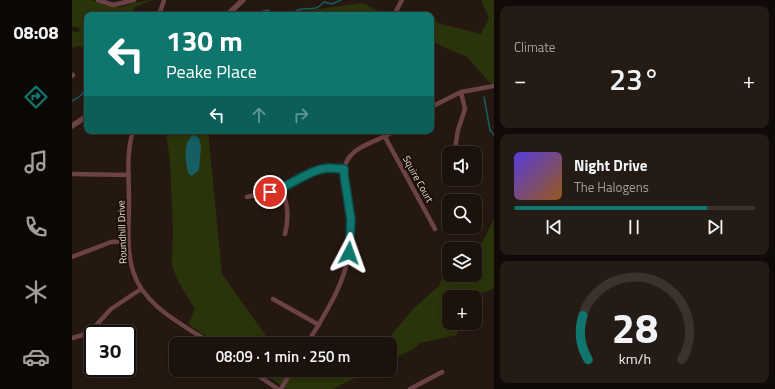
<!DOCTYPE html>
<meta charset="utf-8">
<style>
:root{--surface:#1c120c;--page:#251b15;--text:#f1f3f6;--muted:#a09e9d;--line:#3a322d;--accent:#0f766e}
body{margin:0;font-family:"Titillium Web",sans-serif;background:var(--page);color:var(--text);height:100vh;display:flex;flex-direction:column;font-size:15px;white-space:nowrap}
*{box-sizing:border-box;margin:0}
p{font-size:13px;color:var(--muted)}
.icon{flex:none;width:22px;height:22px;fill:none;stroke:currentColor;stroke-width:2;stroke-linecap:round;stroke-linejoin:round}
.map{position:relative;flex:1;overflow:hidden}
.details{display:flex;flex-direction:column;gap:6px;padding:6px;background:#0f0a07;width:281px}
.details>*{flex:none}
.top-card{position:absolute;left:12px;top:12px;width:350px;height:122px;border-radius:8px;box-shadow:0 2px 6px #0003,0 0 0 1px var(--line);background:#0f766e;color:#fff;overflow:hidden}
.controls{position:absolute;left:370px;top:146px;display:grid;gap:8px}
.controls a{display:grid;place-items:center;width:40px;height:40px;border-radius:8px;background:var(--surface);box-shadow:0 2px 6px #0003,0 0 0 1px var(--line);font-size:20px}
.speed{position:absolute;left:12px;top:325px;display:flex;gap:8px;font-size:20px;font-weight:700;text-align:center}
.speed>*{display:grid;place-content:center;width:52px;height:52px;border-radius:50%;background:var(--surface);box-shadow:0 2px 6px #0003,0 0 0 1px var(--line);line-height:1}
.speed .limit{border:2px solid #111;border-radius:6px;background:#fff;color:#111}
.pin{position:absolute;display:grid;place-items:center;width:34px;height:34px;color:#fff;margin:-17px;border:2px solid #fff;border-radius:50%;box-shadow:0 1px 4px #0007}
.me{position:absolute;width:44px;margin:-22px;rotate:4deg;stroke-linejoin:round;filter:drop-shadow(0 0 3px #0008)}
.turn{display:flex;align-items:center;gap:14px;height:84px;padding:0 16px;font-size:18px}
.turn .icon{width:52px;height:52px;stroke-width:2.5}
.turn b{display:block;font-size:28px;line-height:34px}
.lanes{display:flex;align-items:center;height:38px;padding:0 16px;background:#0003;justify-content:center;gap:20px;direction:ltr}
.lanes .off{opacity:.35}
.big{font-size:30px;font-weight:600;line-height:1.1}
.details .widget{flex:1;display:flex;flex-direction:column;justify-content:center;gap:6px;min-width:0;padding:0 14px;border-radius:8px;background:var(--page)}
.details .dial{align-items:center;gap:0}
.dial svg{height:104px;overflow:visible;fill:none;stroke:var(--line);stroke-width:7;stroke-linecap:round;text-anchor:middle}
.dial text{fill:var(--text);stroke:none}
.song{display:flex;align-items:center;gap:12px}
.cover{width:48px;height:48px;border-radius:6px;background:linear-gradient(135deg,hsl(250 70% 55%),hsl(30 70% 35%))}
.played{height:4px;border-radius:2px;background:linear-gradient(90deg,var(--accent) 80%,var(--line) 80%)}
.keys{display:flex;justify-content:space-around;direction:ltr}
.heat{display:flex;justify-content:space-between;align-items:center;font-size:22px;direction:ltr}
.trip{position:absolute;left:97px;top:337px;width:228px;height:40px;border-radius:8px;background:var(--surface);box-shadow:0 2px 6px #0003,0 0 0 1px var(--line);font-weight:600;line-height:40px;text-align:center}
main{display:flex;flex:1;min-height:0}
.dock{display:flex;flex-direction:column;width:72px;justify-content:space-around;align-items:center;background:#0b0705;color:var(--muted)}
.dock .icon{width:28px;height:28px}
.dock .on{color:var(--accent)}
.dock b{font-size:18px;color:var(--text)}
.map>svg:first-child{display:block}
.green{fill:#2a340a}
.water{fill:#155f62}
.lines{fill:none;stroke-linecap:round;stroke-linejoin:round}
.stream{stroke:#155f62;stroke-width:1.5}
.minor{stroke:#6b4245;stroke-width:4.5}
.tertiary{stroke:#6b4245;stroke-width:5.5}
.route-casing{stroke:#0a4d48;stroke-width:10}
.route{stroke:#0f766e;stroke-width:7}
.labels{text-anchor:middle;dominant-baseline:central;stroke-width:4;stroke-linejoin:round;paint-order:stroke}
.street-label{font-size:10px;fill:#ebe1dc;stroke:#1b0f08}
</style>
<main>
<nav class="dock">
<b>08:08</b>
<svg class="icon on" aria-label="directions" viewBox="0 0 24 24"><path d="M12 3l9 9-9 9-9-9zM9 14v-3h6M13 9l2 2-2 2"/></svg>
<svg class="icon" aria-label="music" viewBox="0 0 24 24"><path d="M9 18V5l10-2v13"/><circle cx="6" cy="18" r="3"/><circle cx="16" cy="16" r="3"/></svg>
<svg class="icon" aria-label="phone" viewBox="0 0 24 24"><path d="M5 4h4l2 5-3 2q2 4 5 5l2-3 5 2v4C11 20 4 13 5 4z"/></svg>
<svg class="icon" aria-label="climate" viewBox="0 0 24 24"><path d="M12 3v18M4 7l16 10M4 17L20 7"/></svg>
<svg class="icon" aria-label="car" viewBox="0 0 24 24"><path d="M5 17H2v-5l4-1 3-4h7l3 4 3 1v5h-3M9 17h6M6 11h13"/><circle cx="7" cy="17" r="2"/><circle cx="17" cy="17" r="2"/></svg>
</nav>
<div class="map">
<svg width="422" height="389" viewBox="0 0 422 389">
<rect width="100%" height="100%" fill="#251810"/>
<!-- green -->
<path class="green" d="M 0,0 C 6,0 13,0 19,0 C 28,2 34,7 43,7 C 56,7 67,0 80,0 L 63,7 L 59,15 L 15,15 L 15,48 L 5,46 L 0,48 L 0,31 L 6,33 L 8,28 L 0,26 Z
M 409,0 L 422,0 L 422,87 L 395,57 L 359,41 L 359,18 L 369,24 L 409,34 L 417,18 Z
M 290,3 L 315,15 L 229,15 L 240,10 Z
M 94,131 L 136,131 L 150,274 L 196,339 L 212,344 L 146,344 L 116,324 L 123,309 L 107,283 L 100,266 L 101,229 L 98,161 Z
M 422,219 L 422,288 L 403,297 L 377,297 L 377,323 L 387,323 L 385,335 L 348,343 L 340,350 L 318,360 L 318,344 L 312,344 L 341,309 L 367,286 L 369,280 L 377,272 L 377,275 L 403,275 L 403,250 L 410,243 Z
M 185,370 L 299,370 L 261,389 L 215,389 Z"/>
<!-- water -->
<path class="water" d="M 121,135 L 127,138 L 129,147 L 127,170 L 120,176 L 116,173 C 114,161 110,144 121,135 Z"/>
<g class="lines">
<!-- stream -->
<path class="stream" d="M 135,15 L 136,14
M 176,15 L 196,10 L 199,15
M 220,15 C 227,6 234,10 244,8 C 247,7 250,4 252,2 L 260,4 L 269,0
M 412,97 L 418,130 L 422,135
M 0,101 C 9,97 12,93 15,84"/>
<!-- minor -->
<path class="minor" d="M 26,0 L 41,5 L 62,0
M 87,15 L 92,0
M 322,15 L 330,0
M 0,76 L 1,75
M 359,107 L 389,92 L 422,86
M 61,131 C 54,153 57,178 57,201 C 57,224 54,249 61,271 C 71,306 112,325 140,344
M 313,137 L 363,229
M 383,149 L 386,130 L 393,109 L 389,92
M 0,174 L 57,175
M 210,189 C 216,205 217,217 213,234
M 175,197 C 187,194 200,193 211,188 C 237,177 243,167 273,169
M 0,257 L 39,242 L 57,241
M 201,299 L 247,325
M 0,338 L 17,333 L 39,309 L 69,289
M 235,344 C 252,315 272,286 277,253 C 278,242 279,230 279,219 C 277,201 266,176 276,159 C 286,144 308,141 322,131
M 178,370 L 206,389
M 209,389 L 220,370
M 338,389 L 370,372"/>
<!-- tertiary -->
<path class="tertiary" d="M 155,15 L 171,0
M 0,126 L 15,116"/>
</g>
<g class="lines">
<defs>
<path id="route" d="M 198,192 C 218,187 237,169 257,168 C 262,168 267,169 272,169 L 272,175 L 279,220 L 277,253"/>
</defs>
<!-- route casing -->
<use href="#route" class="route-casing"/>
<!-- route -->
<use href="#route" class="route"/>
</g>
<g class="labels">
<!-- street labels -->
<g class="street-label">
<text transform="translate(346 179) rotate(61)">Squire Court</text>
<text transform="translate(50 232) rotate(-92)">Roundhill Drive</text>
</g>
</g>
</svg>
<div class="controls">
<a><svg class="icon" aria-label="sound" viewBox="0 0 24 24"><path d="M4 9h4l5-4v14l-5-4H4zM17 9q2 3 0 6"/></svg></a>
<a><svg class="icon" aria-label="search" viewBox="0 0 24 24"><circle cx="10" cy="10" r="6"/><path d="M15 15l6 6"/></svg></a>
<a><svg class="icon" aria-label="layers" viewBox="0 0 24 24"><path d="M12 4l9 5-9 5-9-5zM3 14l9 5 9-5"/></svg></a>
<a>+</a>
</div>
<div class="speed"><div class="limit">30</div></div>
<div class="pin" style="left:198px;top:192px;background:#d93025"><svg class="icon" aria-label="arrive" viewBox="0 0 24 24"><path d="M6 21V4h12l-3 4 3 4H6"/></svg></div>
<svg class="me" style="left:277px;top:253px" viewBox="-20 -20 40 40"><path d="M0-17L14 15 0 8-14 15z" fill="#0f766e" stroke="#fff" stroke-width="4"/></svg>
<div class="trip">08:09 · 1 min · 250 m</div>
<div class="top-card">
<div class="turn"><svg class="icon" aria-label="left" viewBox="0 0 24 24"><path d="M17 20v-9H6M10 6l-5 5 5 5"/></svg><div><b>130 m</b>Peake Place</div></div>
<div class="lanes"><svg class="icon" aria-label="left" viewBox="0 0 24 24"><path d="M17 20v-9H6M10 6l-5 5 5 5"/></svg><svg class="icon off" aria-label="ahead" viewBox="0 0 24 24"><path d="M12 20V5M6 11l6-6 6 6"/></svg><svg class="icon off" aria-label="right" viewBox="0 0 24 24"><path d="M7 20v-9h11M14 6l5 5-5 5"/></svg></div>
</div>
</div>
<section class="details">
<div class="widget"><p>Climate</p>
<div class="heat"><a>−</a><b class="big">23°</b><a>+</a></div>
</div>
<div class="widget">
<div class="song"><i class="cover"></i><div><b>Night Drive</b><p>The Halogens</p></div></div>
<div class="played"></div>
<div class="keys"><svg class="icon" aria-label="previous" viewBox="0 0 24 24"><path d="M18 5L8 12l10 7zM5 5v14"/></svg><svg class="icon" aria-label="pause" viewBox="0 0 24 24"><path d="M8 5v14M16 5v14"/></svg><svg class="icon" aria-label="next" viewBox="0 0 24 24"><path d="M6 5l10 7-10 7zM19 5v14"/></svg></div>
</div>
<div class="widget dial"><svg viewBox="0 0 100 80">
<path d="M14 69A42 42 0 1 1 86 69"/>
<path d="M14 69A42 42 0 0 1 10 35" stroke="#0f766e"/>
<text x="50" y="56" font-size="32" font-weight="700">28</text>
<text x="50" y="72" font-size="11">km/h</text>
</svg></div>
</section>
</main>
